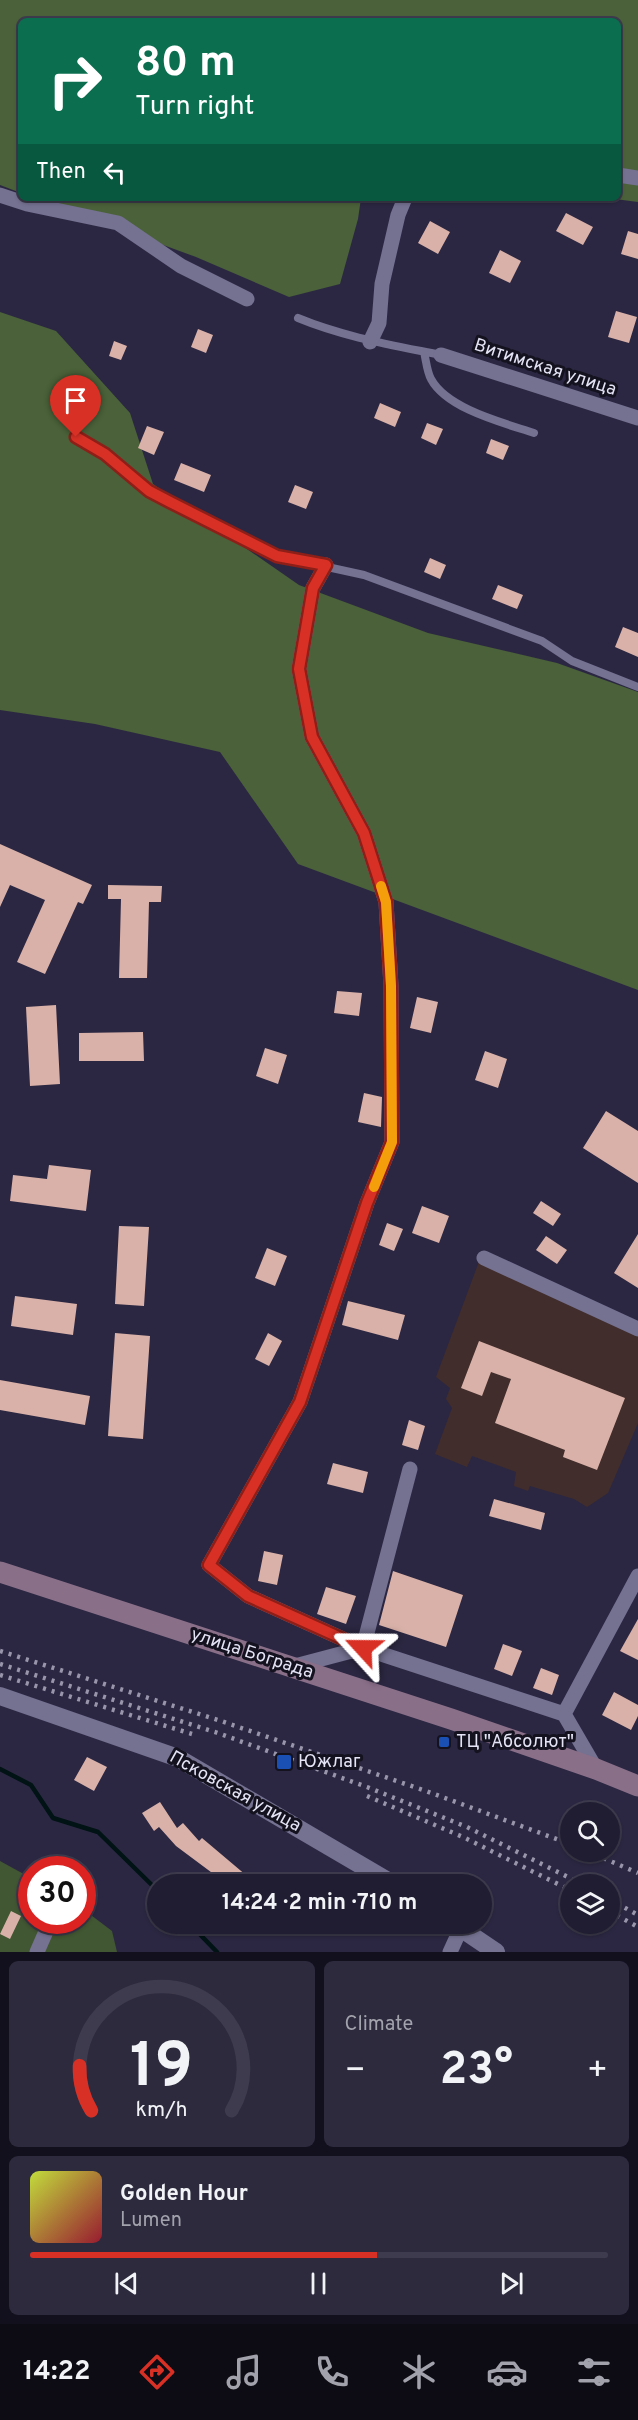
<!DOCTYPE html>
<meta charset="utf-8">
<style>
:root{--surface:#201d32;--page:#2d2a3e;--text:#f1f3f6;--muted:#a2a2ac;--line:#3d3b4d;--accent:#d93025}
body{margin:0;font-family:Overpass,sans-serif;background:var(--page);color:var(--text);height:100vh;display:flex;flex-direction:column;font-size:22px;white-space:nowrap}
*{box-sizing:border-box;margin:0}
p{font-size:20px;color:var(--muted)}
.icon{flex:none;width:33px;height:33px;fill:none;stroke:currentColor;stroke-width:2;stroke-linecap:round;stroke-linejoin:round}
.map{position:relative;height:1952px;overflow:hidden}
.drawer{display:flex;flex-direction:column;gap:9px;padding:9px;background:#12101c;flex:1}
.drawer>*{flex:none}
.banner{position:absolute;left:18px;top:18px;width:603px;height:183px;border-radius:9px;box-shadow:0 2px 4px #0004,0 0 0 2px var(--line);background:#0b6e4f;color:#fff;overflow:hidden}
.controls{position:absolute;left:560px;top:1802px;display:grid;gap:12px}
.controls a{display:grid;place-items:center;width:60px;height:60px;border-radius:50%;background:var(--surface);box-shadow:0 2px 4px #0004,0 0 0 2px var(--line);font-size:30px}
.speed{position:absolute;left:18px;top:1856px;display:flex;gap:12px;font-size:30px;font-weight:700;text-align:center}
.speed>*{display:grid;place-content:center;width:78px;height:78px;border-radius:50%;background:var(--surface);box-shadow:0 2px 4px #0004,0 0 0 2px var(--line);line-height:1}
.speed .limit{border:9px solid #d22;background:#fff;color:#111}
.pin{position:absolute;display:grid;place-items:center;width:51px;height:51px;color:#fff;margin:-62px -26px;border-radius:50% 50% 50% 0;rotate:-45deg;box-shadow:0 0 6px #0007}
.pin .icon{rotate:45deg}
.me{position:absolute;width:66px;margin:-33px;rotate:294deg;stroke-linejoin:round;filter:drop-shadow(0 0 4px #0008)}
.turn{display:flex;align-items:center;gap:21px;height:126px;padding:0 18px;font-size:27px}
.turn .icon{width:78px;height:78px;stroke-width:2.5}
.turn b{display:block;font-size:42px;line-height:51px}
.then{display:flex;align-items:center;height:57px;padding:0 18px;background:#0003;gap:12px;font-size:22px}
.big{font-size:45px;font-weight:700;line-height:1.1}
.drawer .tile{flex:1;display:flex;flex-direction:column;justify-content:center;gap:9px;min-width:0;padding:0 21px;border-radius:9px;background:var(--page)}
.drawer .dial{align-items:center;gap:0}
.dial svg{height:156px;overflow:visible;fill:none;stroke:var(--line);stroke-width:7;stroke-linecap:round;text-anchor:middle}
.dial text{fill:var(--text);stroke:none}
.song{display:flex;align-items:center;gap:18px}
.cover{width:72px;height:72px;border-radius:9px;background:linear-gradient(135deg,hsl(70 70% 55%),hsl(350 70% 35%))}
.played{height:6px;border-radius:3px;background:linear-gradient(90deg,var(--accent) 60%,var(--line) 60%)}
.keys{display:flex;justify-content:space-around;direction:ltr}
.heat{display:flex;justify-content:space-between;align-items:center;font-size:33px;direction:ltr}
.drawer .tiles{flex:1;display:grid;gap:9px;grid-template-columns:1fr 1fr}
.tile:last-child{grid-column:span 2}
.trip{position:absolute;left:147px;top:1874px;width:345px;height:60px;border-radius:30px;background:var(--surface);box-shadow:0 2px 4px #0004,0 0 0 2px var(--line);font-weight:700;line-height:60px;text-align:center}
.menu{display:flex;height:96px;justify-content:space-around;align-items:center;background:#0d0c14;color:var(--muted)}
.menu .icon{width:42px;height:42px}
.menu .selected{color:var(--accent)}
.menu b{font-size:27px;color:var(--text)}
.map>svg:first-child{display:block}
.education{fill:#412d2c}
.green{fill:#415632}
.forest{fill:#4a6139}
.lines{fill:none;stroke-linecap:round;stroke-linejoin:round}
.stream{stroke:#011315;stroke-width:4.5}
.building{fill:#d9b1a8}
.service{stroke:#747191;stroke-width:8}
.minor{stroke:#747191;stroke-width:15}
.tertiary{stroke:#747191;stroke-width:18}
.secondary{stroke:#8a6f89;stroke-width:21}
.rail{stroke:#9996ac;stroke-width:4.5;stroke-dasharray:3 6;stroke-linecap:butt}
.route-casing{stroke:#8d1f18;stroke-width:15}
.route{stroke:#d93025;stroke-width:10}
.slow{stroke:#f59e0b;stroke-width:10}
.transit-dot{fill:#1a4fb4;stroke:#13121e;stroke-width:2}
.labels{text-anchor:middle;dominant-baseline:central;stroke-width:6;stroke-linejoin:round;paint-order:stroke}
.street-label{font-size:18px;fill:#e5e4f6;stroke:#13121e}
.poi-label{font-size:18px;fill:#e5e4f6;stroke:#13121e;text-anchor:start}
</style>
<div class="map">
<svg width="638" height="1952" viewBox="0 0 638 1952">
<rect width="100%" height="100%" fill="#2b2742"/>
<!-- education -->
<path class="education" d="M 480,1259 L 638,1334 L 638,1423 L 608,1493 L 587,1507 L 574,1499 L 530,1486 L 528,1491 L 514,1486 L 516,1472 L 472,1456 L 467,1467 L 435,1454 L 452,1408 L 446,1399 L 450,1388 L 436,1377 Z"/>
<!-- green -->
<path class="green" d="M 0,1861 L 31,1878 L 32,1920 L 82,1920 L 83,1909 L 112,1931 L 117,1952 L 0,1952 Z"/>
<!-- forest -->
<path class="forest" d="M 0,0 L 638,0 L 638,202 L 607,198 L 618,198 L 618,21 L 21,21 L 21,193 L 0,185 Z
M 35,198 L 361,198 L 358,219 L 340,284 L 289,297 L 196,257 Z
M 0,312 L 56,331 L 130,413 L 153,484 L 299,585 L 428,633 L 557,663 L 638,692 L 638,990 L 298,864 L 220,752 L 95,724 L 0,710 Z"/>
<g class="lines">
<!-- stream -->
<path class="stream" d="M 0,1769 L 31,1785 L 53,1818 L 98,1832 L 158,1891
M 189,1923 L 217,1952"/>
</g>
<!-- building -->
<path class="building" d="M 566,213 L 593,227 L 583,245 L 556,231 Z
M 430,221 L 450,232 L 438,254 L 418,243 Z
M 628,231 L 638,234 L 638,259 L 621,254 Z
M 500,250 L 521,261 L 510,283 L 489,273 Z
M 616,311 L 637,317 L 629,343 L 608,337 Z
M 198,329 L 213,335 L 206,353 L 191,347 Z
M 114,341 L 127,346 L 121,360 L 109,356 Z
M 380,403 L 401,412 L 395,427 L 374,418 Z
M 427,423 L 443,429 L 436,445 L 421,438 Z
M 147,426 L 164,432 L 154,455 L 138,448 Z
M 491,439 L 509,446 L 503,460 L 486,453 Z
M 181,463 L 211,475 L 204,492 L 174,480 Z
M 295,485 L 313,492 L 306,509 L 288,502 Z
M 430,558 L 446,565 L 440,579 L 424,572 Z
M 498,585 L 523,595 L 517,609 L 492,599 Z
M 623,627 L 638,633 L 638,657 L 615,647 Z
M 0,844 L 92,885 L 83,904 L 78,902 L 45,974 L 17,962 L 45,900 L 10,885 L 0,907 Z
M 108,885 L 162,886 L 161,902 L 149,902 L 147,978 L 119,978 L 121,899 L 108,899 Z
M 337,991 L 362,993 L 359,1016 L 334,1013 Z
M 417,997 L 438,1002 L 431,1033 L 410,1028 Z
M 56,1005 L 60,1084 L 30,1086 L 26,1007 Z
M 143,1032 L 144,1061 L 79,1061 L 79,1033 Z
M 265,1048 L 287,1055 L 278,1084 L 256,1076 Z
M 485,1051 L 507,1059 L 498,1088 L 475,1080 Z
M 364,1093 L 382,1097 L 381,1127 L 358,1122 Z
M 606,1111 L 638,1131 L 638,1183 L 583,1148 Z
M 49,1165 L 91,1170 L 86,1211 L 10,1201 L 13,1175 L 47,1179 Z
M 541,1201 L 561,1214 L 553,1226 L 533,1213 Z
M 422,1206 L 449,1216 L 439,1243 L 412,1233 Z
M 387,1223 L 403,1229 L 394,1251 L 379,1245 Z
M 119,1226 L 149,1227 L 144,1306 L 115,1304 Z
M 638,1234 L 638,1288 L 614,1273 Z
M 546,1236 L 567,1250 L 557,1264 L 536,1250 Z
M 267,1248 L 287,1256 L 275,1286 L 255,1278 Z
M 15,1296 L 77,1304 L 73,1335 L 11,1326 Z
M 348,1301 L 405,1315 L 398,1340 L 342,1325 Z
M 115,1333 L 150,1336 L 143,1439 L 108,1436 Z
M 268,1333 L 282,1341 L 269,1366 L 255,1359 Z
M 479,1341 L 625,1398 L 597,1470 L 563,1457 L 565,1450 L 495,1423 L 511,1379 L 491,1372 L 482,1396 L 461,1388 Z
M 0,1380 L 90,1396 L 85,1425 L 0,1410 Z
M 409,1420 L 425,1426 L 418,1450 L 402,1445 Z
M 333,1463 L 368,1472 L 363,1493 L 327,1484 Z
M 494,1499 L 545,1513 L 541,1530 L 489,1516 Z
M 264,1551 L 283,1555 L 277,1585 L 258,1581 Z
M 393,1571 L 463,1595 L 446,1647 L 379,1625 Z
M 326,1587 L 356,1596 L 346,1624 L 317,1614 Z
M 638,1619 L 638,1660 L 620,1651 Z
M 503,1644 L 522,1651 L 512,1676 L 494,1669 Z
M 541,1668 L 559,1675 L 552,1695 L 533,1688 Z
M 614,1692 L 638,1705 L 638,1716 L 631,1730 L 602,1715 Z
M 87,1757 L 107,1767 L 94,1791 L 74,1780 Z
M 160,1802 L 177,1828 L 183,1823 L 199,1841 L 202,1838 L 247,1876 L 240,1884 L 227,1884 L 176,1846 L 159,1827 L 154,1831 L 142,1813 Z
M 11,1911 L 21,1916 L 10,1939 L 0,1934 Z"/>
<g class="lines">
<!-- service -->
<path class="service" d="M 298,318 C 344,337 392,345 441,355
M 424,352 C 426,360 427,372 431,379 C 447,409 504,423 534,433
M 76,437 L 105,454 L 149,491 L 277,556 L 364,575 L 542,641 L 572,661 L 638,687"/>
<!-- minor -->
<path class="minor" d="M 618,175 L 638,178
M 0,195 L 27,204 L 118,223 L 181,266 L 247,299
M 370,342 L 379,323 L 382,284 L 398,215 L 405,198
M 441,355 L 638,418
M 484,1258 L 638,1329
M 410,1469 L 363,1648 L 564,1714 L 638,1576
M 291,1667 L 363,1648 L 248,1596 L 209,1565 L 300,1402 L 367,1203 L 392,1142 L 391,986 L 386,902 L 364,833 L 312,737 L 299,669 L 313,588 L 326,565
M 564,1714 L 596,1769
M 37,1952 L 51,1920
M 450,1952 L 461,1928"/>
<!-- tertiary -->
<path class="tertiary" d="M 0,1696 L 178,1758 L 393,1884
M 453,1923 L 496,1952"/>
<!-- secondary -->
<path class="secondary" d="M 0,1572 L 451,1719 L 596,1769 L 638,1786"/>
<!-- rail -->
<path class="rail" d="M 0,1651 L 218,1720 L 426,1791 L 570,1844
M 0,1664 L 215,1732 L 367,1787 L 467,1827 L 582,1884
M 0,1675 L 192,1734
M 367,1796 L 463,1837 L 570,1890
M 587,1851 L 638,1873
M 609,1899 L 638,1915
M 609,1911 L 638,1927"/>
</g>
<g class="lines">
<defs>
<path id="route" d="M 76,437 L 105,454 L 149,491 L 170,502 L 277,556 L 326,565 L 313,588 L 299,669 L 312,737 L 364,833 L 386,902 L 391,986 L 392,1142 L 367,1203 L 300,1402 L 209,1565 L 248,1596 L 363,1648"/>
</defs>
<!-- route casing -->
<use href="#route" class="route-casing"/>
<!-- route -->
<use href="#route" class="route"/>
<!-- slow -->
<path class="slow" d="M 374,1187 L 392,1142 L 391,986 L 386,902 L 381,886"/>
</g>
<!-- markers -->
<g class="transit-dot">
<rect x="438" y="1736" width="12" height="12" rx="3"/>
<rect x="276" y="1754" width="16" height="16" rx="3"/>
</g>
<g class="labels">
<!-- street labels -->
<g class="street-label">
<text transform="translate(545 368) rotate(18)">Витимская улица</text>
<text transform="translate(252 1654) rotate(18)">улица Бограда</text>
<text transform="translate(235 1792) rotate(29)">Псковская улица</text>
</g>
<!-- poi labels -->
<g class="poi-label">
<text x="456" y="1742">ТЦ "Абсолют"</text>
<text x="298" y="1762">Южлаг</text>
</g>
</g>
</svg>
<div class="controls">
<a><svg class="icon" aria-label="search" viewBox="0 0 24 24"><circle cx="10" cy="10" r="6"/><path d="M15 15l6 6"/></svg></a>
<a><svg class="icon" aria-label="layers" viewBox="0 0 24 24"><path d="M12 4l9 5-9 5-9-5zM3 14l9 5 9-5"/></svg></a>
</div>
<div class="speed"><div class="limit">30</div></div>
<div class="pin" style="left:76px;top:437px;background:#d93025"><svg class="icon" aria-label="arrive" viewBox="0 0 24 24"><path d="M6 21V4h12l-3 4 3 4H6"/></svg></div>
<svg class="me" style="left:363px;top:1648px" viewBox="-20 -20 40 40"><path d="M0-17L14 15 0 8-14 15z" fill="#d93025" stroke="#fff" stroke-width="4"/></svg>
<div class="trip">14:24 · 2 min · 710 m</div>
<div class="banner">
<div class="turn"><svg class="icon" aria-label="right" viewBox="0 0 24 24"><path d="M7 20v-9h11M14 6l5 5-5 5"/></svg><div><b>80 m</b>Turn right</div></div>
<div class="then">Then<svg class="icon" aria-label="left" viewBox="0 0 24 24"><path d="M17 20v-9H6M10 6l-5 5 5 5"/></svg></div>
</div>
</div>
<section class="drawer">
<div class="tiles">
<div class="tile dial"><svg viewBox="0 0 100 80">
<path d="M14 69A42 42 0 1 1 86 69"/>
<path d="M14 69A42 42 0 0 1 8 46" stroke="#d93025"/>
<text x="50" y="56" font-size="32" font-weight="700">19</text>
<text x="50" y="72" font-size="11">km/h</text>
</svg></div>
<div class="tile"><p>Climate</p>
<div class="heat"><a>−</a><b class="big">23°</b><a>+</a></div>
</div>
<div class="tile">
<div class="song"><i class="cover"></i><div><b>Golden Hour</b><p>Lumen</p></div></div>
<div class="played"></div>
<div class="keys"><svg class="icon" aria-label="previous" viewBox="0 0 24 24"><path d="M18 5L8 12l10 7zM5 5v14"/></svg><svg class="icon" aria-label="pause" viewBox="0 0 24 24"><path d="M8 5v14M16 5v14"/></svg><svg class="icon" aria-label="next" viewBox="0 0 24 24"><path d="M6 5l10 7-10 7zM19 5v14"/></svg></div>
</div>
</div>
</section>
<nav class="menu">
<b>14:22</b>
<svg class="icon selected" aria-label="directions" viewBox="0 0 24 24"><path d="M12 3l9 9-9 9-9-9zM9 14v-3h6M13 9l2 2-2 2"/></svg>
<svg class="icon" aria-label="music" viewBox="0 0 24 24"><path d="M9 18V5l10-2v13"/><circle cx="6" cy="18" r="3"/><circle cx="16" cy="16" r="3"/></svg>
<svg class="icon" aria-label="phone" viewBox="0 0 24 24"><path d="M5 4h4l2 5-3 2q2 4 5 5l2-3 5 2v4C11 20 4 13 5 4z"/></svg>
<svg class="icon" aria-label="climate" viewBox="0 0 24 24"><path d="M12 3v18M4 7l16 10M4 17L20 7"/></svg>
<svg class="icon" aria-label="car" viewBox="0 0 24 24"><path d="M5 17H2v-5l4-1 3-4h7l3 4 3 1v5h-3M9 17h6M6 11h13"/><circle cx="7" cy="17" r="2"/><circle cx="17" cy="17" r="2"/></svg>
<svg class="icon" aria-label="filters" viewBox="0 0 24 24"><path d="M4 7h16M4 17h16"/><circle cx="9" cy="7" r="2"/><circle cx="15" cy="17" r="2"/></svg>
</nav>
